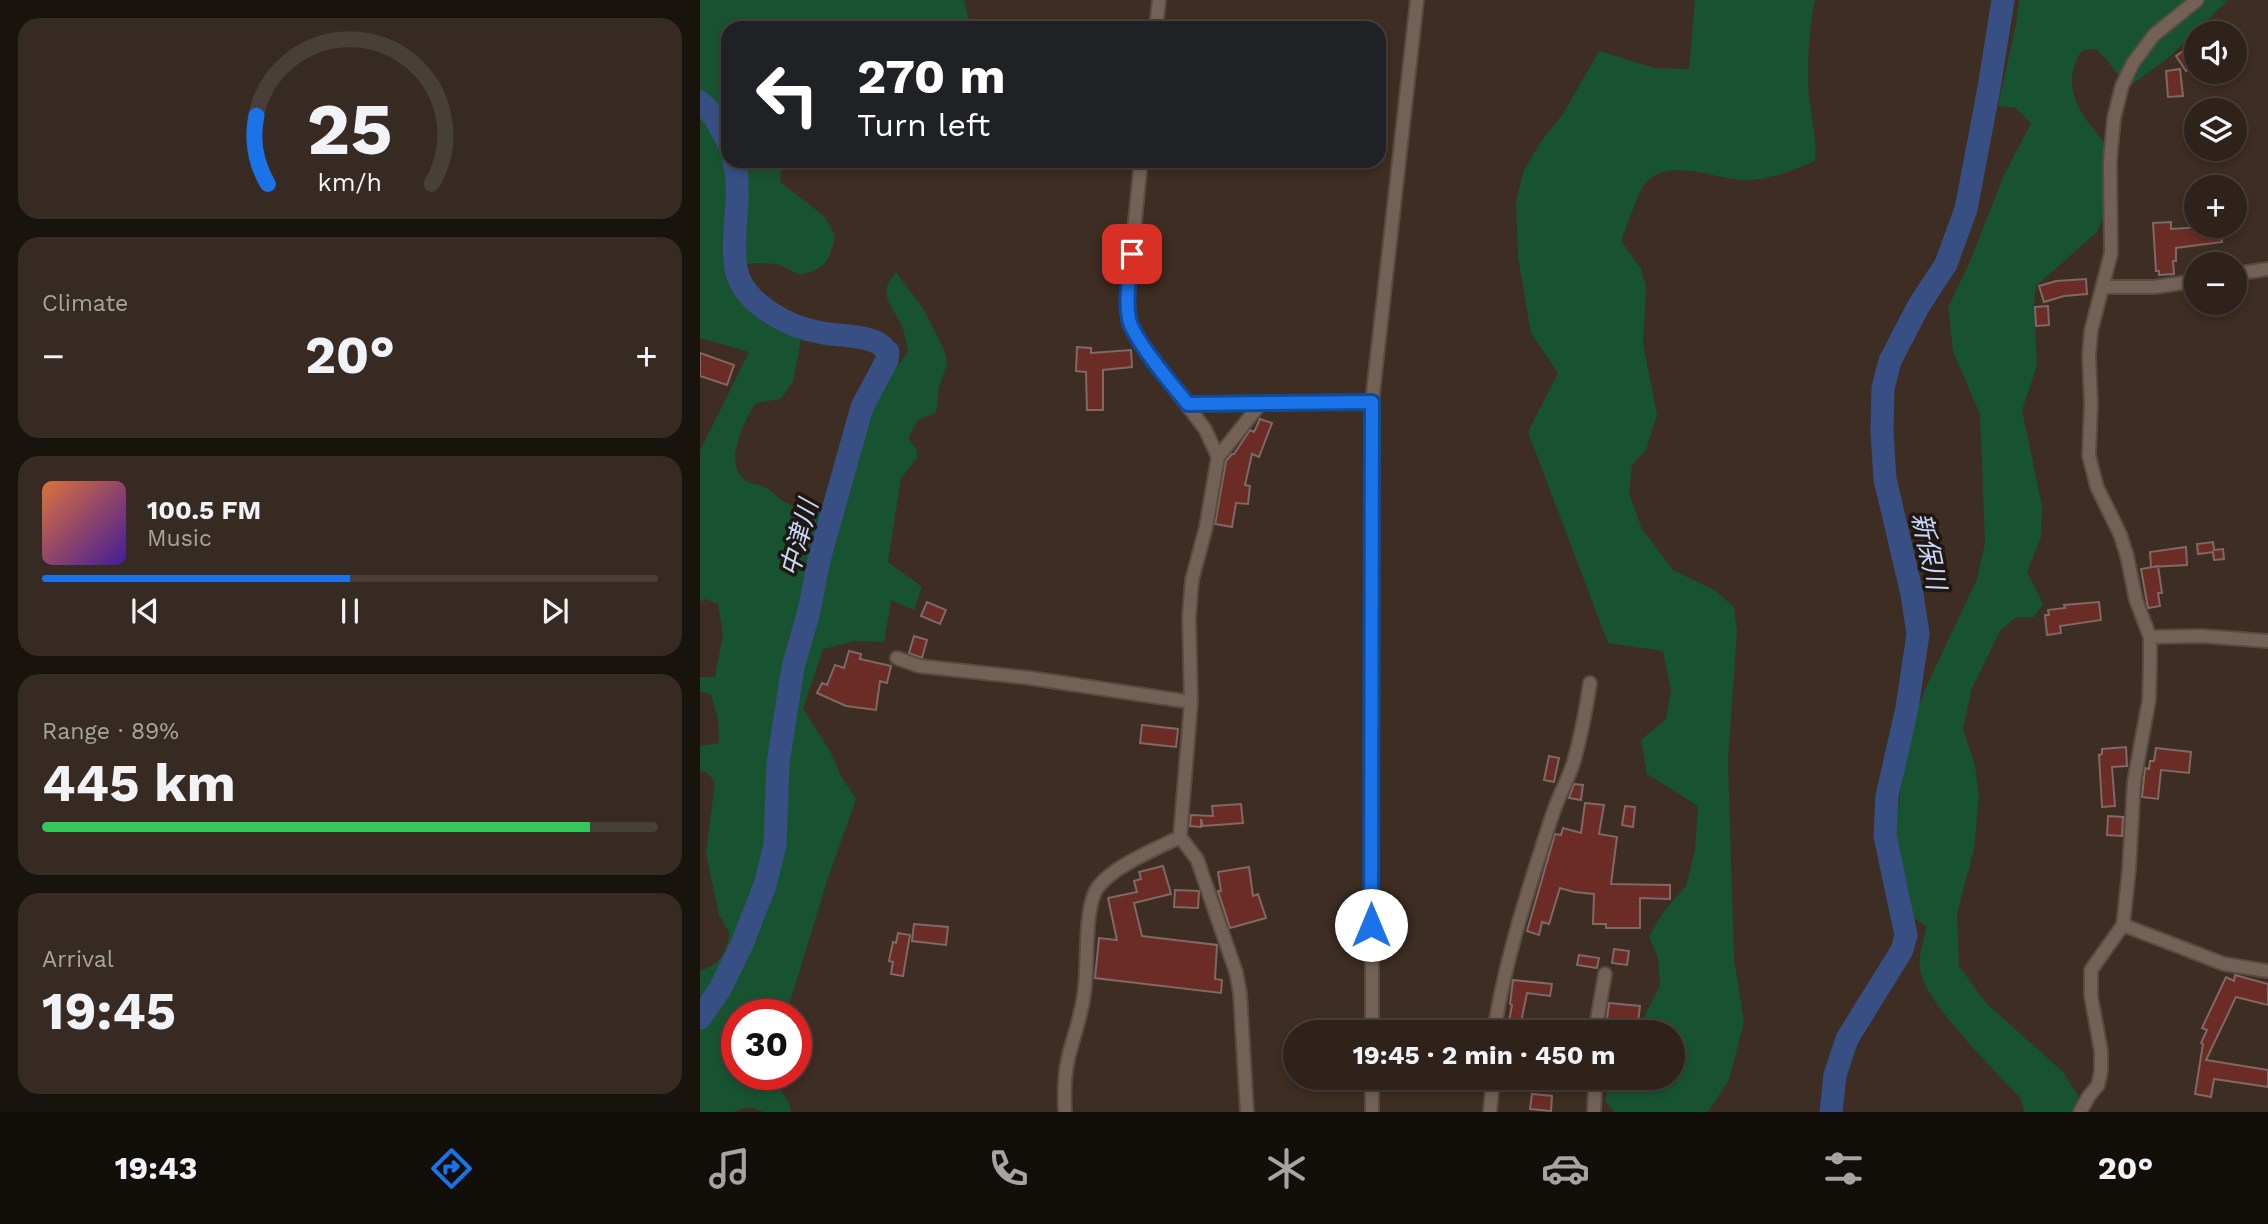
<!DOCTYPE html>
<meta charset="utf-8">
<style>
:root{--surface:#2e221a;--page:#362a23;--text:#f1f3f6;--muted:#a7a4a2;--line:#493f39;--accent:#1a73e8}
body{margin:0;font-family:"Work Sans","Noto Sans JP",sans-serif;background:var(--page);color:var(--text);height:100vh;display:flex;flex-direction:column;font-size:26px;white-space:nowrap}
*{box-sizing:border-box;margin:0}
p{font-size:23px;color:var(--muted)}
.icon{flex:none;width:38px;height:38px;fill:none;stroke:currentColor;stroke-width:2;stroke-linecap:round;stroke-linejoin:round}
.map{position:relative;flex:1;overflow:hidden}
.drawer{display:flex;flex-direction:column;gap:18px;padding:18px;background:#19130e;width:700px}
.drawer>*{flex:none}
.banner{position:absolute;left:21px;top:21px;width:665px;height:147px;border-radius:21px;box-shadow:0 4px 10px #0003,0 0 0 2px var(--line);background:#202124;color:#fff;overflow:hidden}
.buttons{position:absolute;left:1484px;top:21px;display:grid;gap:14px}
.buttons a{display:grid;place-items:center;width:63px;height:63px;border-radius:50%;background:var(--surface);box-shadow:0 4px 10px #0003,0 0 0 2px var(--line);font-size:35px}
.speed{position:absolute;left:21px;top:999px;display:flex;gap:14px;font-size:35px;font-weight:700;text-align:center}
.speed>*{display:grid;place-content:center;width:91px;height:91px;border-radius:50%;background:var(--surface);box-shadow:0 4px 10px #0003,0 0 0 2px var(--line);line-height:1}
.speed .limit{border:10px solid #d22;background:#fff;color:#111}
.pin{position:absolute;display:grid;place-items:center;width:60px;height:60px;color:#fff;margin:-30px;border-radius:14px;box-shadow:0 4px 10px #0006}
.me{position:absolute;width:77px;margin:-38px;rotate:0deg;stroke-linejoin:round;filter:drop-shadow(0 0 5px #0008)}
.turn{display:flex;align-items:center;gap:24px;height:147px;padding:0 21px;font-size:32px}
.turn .icon{width:91px;height:91px;stroke-width:2.5}
.turn b{display:block;font-size:49px;line-height:60px}
.big{font-size:52px;font-weight:700;line-height:1.1}
.drawer .widget{flex:1;display:flex;flex-direction:column;justify-content:center;gap:10px;min-width:0;padding:0 24px;border-radius:21px;background:var(--page)}
.drawer .dial{align-items:center;gap:0}
.dial svg{height:182px;overflow:visible;fill:none;stroke:var(--line);stroke-width:7;stroke-linecap:round;text-anchor:middle}
.dial text{fill:var(--text);stroke:none}
.song{display:flex;align-items:center;gap:21px}
.cover{width:84px;height:84px;border-radius:10px;background:linear-gradient(135deg,hsl(20 70% 55%),hsl(260 70% 35%))}
.played{height:7px;border-radius:4px;background:linear-gradient(90deg,var(--accent) 50%,var(--line) 50%)}
.keys{display:flex;justify-content:space-around;direction:ltr}
.heat{display:flex;justify-content:space-between;align-items:center;font-size:38px;direction:ltr}
.charge{height:10px;border-radius:5px;background:linear-gradient(90deg,#34c759 89%,var(--line) 0)}
.trip{position:absolute;left:583px;top:1020px;width:402px;height:70px;border-radius:35px;background:var(--surface);box-shadow:0 4px 10px #0003,0 0 0 2px var(--line);font-weight:700;line-height:70px;text-align:center}
.tab-bar{display:flex;height:112px;justify-content:space-around;align-items:center;background:#120e0a;color:var(--muted)}
.tab-bar .icon{width:49px;height:49px}
.tab-bar .on{color:var(--accent)}
.tab-bar b{font-size:32px;color:var(--text)}
main{display:flex;flex:1;min-height:0}
.map>svg:first-child{display:block}
.green{fill:#185331}
.lines{fill:none;stroke-linecap:round;stroke-linejoin:round}
.river{stroke:#374f83;stroke-width:23}
.building{fill:#6b2c25;stroke:#7f6865;stroke-width:2}
.minor-casing{stroke:#584b42;stroke-width:16}
.minor{stroke:#736155;stroke-width:12}
.route-casing{stroke:#114b97;stroke-width:18}
.route{stroke:#1a73e8;stroke-width:12}
.labels{text-anchor:middle;dominant-baseline:central;stroke-width:7;stroke-linejoin:round;paint-order:stroke}
.water-label{font-size:26px;font-style:italic;fill:#c8d8f9;stroke:#1e1712}
</style>
<main>
<section class="drawer">
<div class="widget dial"><svg viewBox="0 0 100 80">
<path d="M14 69A42 42 0 1 1 86 69"/>
<path d="M14 69A42 42 0 0 1 9 39" stroke="#1a73e8"/>
<text x="50" y="56" font-size="32" font-weight="700">25</text>
<text x="50" y="72" font-size="11">km/h</text>
</svg></div>
<div class="widget"><p>Climate</p>
<div class="heat"><a>−</a><b class="big">20°</b><a>+</a></div>
</div>
<div class="widget">
<div class="song"><i class="cover"></i><div><b>100.5 FM</b><p>Music</p></div></div>
<div class="played"></div>
<div class="keys"><svg class="icon" aria-label="previous" viewBox="0 0 24 24"><path d="M18 5L8 12l10 7zM5 5v14"/></svg><svg class="icon" aria-label="pause" viewBox="0 0 24 24"><path d="M8 5v14M16 5v14"/></svg><svg class="icon" aria-label="next" viewBox="0 0 24 24"><path d="M6 5l10 7-10 7zM19 5v14"/></svg></div>
</div>
<div class="widget"><p>Range · 89%</p><b class="big">445 km</b><div class="charge"></div></div>
<div class="widget"><p>Arrival</p><b class="big">19:45</b></div>
</section>
<div class="map">
<svg width="1568" height="1112" viewBox="0 0 1568 1112">
<rect width="100%" height="100%" fill="#3d2d22"/>
<!-- green -->
<path class="green" d="M 0,0 L 264,0 L 271,28 L 228,28 L 176,19 L 173,28 L 28,28 L 28,161 L 82,161 L 80,182 L 124,216 L 135,235 C 130,261 126,269 100,275 L 78,264 L 54,263 L 30,267 C 32,273 33,282 36,288 C 46,306 85,324 101,340 L 93,381 L 81,399 L 56,403 C 44,421 22,464 46,481 C 52,485 60,484 66,488 C 73,491 77,498 83,501 C 95,509 111,511 124,513 L 151,427 L 208,352 C 206,343 205,332 201,324 C 190,302 177,295 196,272 L 224,310 L 245,352 L 247,364 L 239,387 L 236,413 L 218,420 L 208,438 L 217,450 L 217,458 L 201,478 L 188,562 L 222,587 L 214,610 L 191,600 L 184,642 L 155,641 L 123,649 L 103,709 L 130,751 L 141,776 L 156,799 L 127,881 L 86,1015 L 37,1015 L 37,1074 L 72,1075 L 90,1105 L 91,1112 L 64,1112 L 48,1107 L 33,1112 L 0,1112 L 0,971 C 22,963 24,955 30,934 L 19,915 L 6,853 L 15,782 L 7,772 L 0,771 L 0,746 L 19,743 L 18,720 L 11,694 L 0,692 L 0,677 L 15,677 L 23,634 L 18,604 L 6,599 L 0,602 L 0,451 L 49,352 L 0,338 Z
M 995,0 L 1115,0 C 1110,18 1106,75 1109,95 C 1111,118 1117,138 1115,161 C 1094,170 1065,182 1041,180 C 1011,178 973,158 947,181 C 939,188 926,229 921,241 L 941,269 L 946,287 L 943,343 L 957,415 L 946,450 L 932,465 L 929,493 L 942,529 L 973,570 L 1014,590 L 1034,607 L 1037,632 L 1028,761 L 1034,959 L 1044,1022 L 1029,1080 L 1008,1112 L 913,1112 L 912,1108 L 905,1101 L 910,1078 L 973,1078 L 973,1032 L 937,1032 L 960,985 L 958,958 L 949,936 L 964,911 L 986,886 L 995,850 L 998,806 L 947,774 L 941,740 L 966,719 L 971,691 L 963,651 L 908,643 L 828,432 L 858,373 L 831,333 L 818,257 L 816,200 L 824,170 L 842,140 L 863,114 L 899,51 L 955,68 L 989,69 Z
M 1319,0 L 1528,0 L 1468,58 L 1430,86 C 1415,74 1410,61 1396,49 L 1382,50 C 1358,88 1381,115 1406,144 L 1403,217 L 1397,232 L 1336,286 L 1334,305 L 1337,366 L 1322,410 L 1342,506 L 1341,537 L 1327,572 L 1343,604 L 1334,617 L 1316,617 L 1300,631 L 1272,688 L 1263,728 L 1275,766 L 1279,796 L 1274,849 L 1257,914 L 1259,966 L 1285,1002 L 1363,1072 L 1380,1099 L 1373,1112 L 1324,1112 L 1321,1099 C 1297,1072 1224,1002 1220,970 C 1218,957 1224,939 1226,926 L 1212,917 L 1200,866 L 1196,827 L 1208,734 L 1227,685 L 1277,579 L 1285,543 L 1280,414 L 1253,352 L 1248,307 L 1269,264 L 1304,175 L 1331,123 L 1316,108 L 1298,106 L 1316,24 Z"/>
<g class="lines">
<!-- river -->
<path class="river" d="M 0,102 L 14,116 L 28,142
M 0,1018 L 20,989 L 42,944 L 65,885 L 75,845 L 78,763 L 93,667 L 109,611 L 119,560 L 162,407 L 187,360 L 188,352 C 185,349 180,343 176,342 C 161,335 139,336 123,333 C 90,328 43,304 36,269 C 30,233 43,195 34,161
M 1131,1112 L 1135,1075 L 1147,1039 L 1202,950 L 1206,935 L 1185,836 L 1187,796 L 1207,708 L 1218,634 L 1212,594 L 1185,479 L 1182,431 L 1183,388 L 1190,361 L 1219,305 L 1246,264 L 1266,209 L 1289,88 L 1303,0"/>
</g>
<!-- building -->
<path class="building" d="M 1496,42 L 1496,64 L 1486,71 L 1476,56 Z
M 1480,69 L 1483,96 L 1468,97 L 1466,71 Z
M 1471,222 L 1471,229 L 1519,226 L 1522,242 L 1476,248 L 1476,261 L 1473,261 L 1474,274 L 1459,275 L 1459,271 L 1456,271 L 1453,223 Z
M 1386,279 L 1387,294 L 1364,296 L 1344,302 L 1339,286 L 1356,281 Z
M 1348,306 L 1349,325 L 1336,326 L 1335,307 Z
M 377,347 L 391,348 L 391,353 L 431,350 L 432,367 L 403,370 L 403,410 L 387,410 L 386,372 L 376,371 Z
M 0,353 L 34,365 L 27,385 L 0,376 Z
M 560,419 L 572,423 L 559,457 L 552,454 L 545,485 L 550,486 L 548,504 L 536,503 L 532,527 L 515,524 L 526,461 L 532,454 L 534,454 L 550,430 L 554,432 Z
M 1513,542 L 1514,550 L 1523,549 L 1524,559 L 1514,560 L 1513,552 L 1498,554 L 1497,544 Z
M 1486,547 L 1487,565 L 1451,567 L 1450,552 Z
M 1458,566 L 1462,593 L 1458,593 L 1460,606 L 1448,608 L 1441,569 Z
M 227,602 L 246,610 L 240,624 L 221,616 Z
M 1399,602 L 1401,620 L 1360,626 L 1361,633 L 1347,635 L 1345,615 L 1349,615 L 1348,610 L 1365,608 L 1364,605 Z
M 214,636 L 227,640 L 222,658 L 209,653 Z
M 149,651 L 161,654 L 160,659 L 191,666 L 187,683 L 180,681 L 176,710 L 146,706 L 117,693 L 122,683 L 127,685 L 135,665 L 144,668 Z
M 442,725 L 478,729 L 476,747 L 440,743 Z
M 1426,747 L 1427,766 L 1412,767 L 1415,806 L 1402,807 L 1399,755 L 1402,754 L 1402,749 Z
M 1456,748 L 1491,752 L 1489,773 L 1461,770 L 1458,799 L 1442,797 L 1445,768 L 1449,769 L 1450,761 L 1454,761 Z
M 849,756 L 859,758 L 854,782 L 844,780 Z
M 874,784 L 883,785 L 881,800 L 869,798 Z
M 885,803 L 904,805 L 899,834 L 917,837 L 911,884 L 970,885 L 970,899 L 940,898 L 940,928 L 906,928 L 906,924 L 893,924 L 894,894 L 874,892 L 860,888 L 849,924 L 842,922 L 839,935 L 827,931 L 855,834 L 861,835 L 863,828 L 881,833 Z
M 541,804 L 543,823 L 503,826 L 501,819 L 501,827 L 490,826 L 491,815 L 513,816 L 512,806 Z
M 925,806 L 935,807 L 933,827 L 922,825 Z
M 1408,816 L 1423,817 L 1422,836 L 1407,835 Z
M 463,866 L 471,894 L 434,903 L 442,936 L 517,945 L 515,979 L 522,980 L 521,993 L 395,978 L 399,938 L 417,940 L 408,898 L 437,892 L 434,881 L 441,879 L 439,872 Z
M 549,867 L 553,896 L 558,894 L 566,918 L 530,928 L 518,891 L 521,891 L 518,872 Z
M 475,890 L 499,891 L 498,908 L 474,907 Z
M 214,924 L 248,927 L 246,945 L 212,941 Z
M 198,933 L 210,935 L 203,976 L 191,974 L 193,962 L 189,961 L 193,942 L 196,943 Z
M 914,949 L 929,951 L 927,965 L 912,963 Z
M 879,955 L 899,958 L 897,968 L 877,965 Z
M 1535,975 L 1568,984 L 1568,1005 L 1536,997 L 1506,1060 L 1568,1070 L 1568,1087 L 1514,1079 L 1511,1097 L 1495,1094 L 1503,1044 L 1501,1043 L 1507,1030 L 1502,1028 L 1526,977 L 1534,981 Z
M 813,980 L 852,984 L 850,996 L 827,993 L 819,1032 L 807,1032 L 812,1005 L 810,1004 Z
M 909,1003 L 940,1006 L 938,1022 L 907,1019 Z
M 832,1094 L 852,1096 L 851,1111 L 830,1109 Z"/>
<g class="lines">
<defs>
<path id="minor" d="M 456,28 L 459,0
M 441,161 L 427,301 L 429,323 L 455,363 L 505,429 L 518,457
M 1535,274 L 1568,269
M 1402,287 L 1454,287 L 1496,281
M 488,404 L 672,402
M 1450,637 L 1501,636 L 1568,641
M 197,658 L 219,666 L 330,678 L 491,702
M 1423,925 L 1524,964 L 1568,971
M 672,1032 L 672,402 L 717,0
M 794,1032 C 805,959 829,887 852,816 C 858,797 868,780 874,761 C 881,736 886,710 890,683
M 895,1032 L 905,974
M 672,1078 L 672,1112
M 891,1078 L 895,1090 L 894,1112
M 365,1112 C 364,1094 364,1077 368,1059 C 374,1034 383,1012 385,986 C 388,961 384,906 398,887 C 415,865 456,849 480,837
M 547,1112 L 540,993 L 536,972 L 497,859 L 480,837 L 491,702 L 489,617 L 492,580 L 506,527 L 518,457 L 561,403
M 790,1112 L 793,1078
M 1380,1112 L 1389,1096 L 1398,1085 L 1401,1071 L 1401,1051 L 1391,996 L 1391,970 L 1423,925 L 1429,870 L 1434,782 L 1449,700 L 1450,666 L 1450,637 L 1436,600 L 1427,556 L 1420,534 L 1397,487 L 1389,456 L 1391,403 L 1389,356 L 1391,331 L 1411,253 L 1410,161 L 1414,118 L 1422,86 L 1433,63 L 1454,35 L 1497,0"/>
</defs>
<!-- minor casing -->
<use href="#minor" class="minor-casing"/>
<!-- minor -->
<use href="#minor" class="minor"/>
</g>
<g class="lines">
<defs>
<path id="route" d="M 432,254 C 430,275 425,298 429,319 C 433,339 474,387 488,404 L 672,402 L 671,925"/>
</defs>
<!-- route casing -->
<use href="#route" class="route-casing"/>
<!-- route -->
<use href="#route" class="route"/>
</g>
<g class="labels">
<!-- water labels -->
<g class="water-label">
<text transform="translate(99 538) rotate(-75)">中津川</text>
<text transform="translate(1229 551) rotate(78)">新保川</text>
</g>
</g>
</svg>
<div class="buttons">
<a><svg class="icon" aria-label="sound" viewBox="0 0 24 24"><path d="M4 9h4l5-4v14l-5-4H4zM17 9q2 3 0 6"/></svg></a>
<a><svg class="icon" aria-label="layers" viewBox="0 0 24 24"><path d="M12 4l9 5-9 5-9-5zM3 14l9 5 9-5"/></svg></a>
<a>+</a>
<a>−</a>
</div>
<div class="speed"><div class="limit">30</div></div>
<div class="pin" style="left:432px;top:254px;background:#d93025"><svg class="icon" aria-label="arrive" viewBox="0 0 24 24"><path d="M6 21V4h12l-3 4 3 4H6"/></svg></div>
<svg class="me" style="left:671px;top:925px" viewBox="-20 -20 40 40"><circle r="19" fill="#fff"/><path d="M0-13L10 11 0 6-10 11z" fill="#1a73e8"/></svg>
<div class="trip">19:45 · 2 min · 450 m</div>
<div class="banner">
<div class="turn"><svg class="icon" aria-label="left" viewBox="0 0 24 24"><path d="M17 20v-9H6M10 6l-5 5 5 5"/></svg><div><b>270 m</b>Turn left</div></div>
</div>
</div>
</main>
<nav class="tab-bar">
<b>19:43</b>
<svg class="icon on" aria-label="directions" viewBox="0 0 24 24"><path d="M12 3l9 9-9 9-9-9zM9 14v-3h6M13 9l2 2-2 2"/></svg>
<svg class="icon" aria-label="music" viewBox="0 0 24 24"><path d="M9 18V5l10-2v13"/><circle cx="6" cy="18" r="3"/><circle cx="16" cy="16" r="3"/></svg>
<svg class="icon" aria-label="phone" viewBox="0 0 24 24"><path d="M5 4h4l2 5-3 2q2 4 5 5l2-3 5 2v4C11 20 4 13 5 4z"/></svg>
<svg class="icon" aria-label="climate" viewBox="0 0 24 24"><path d="M12 3v18M4 7l16 10M4 17L20 7"/></svg>
<svg class="icon" aria-label="car" viewBox="0 0 24 24"><path d="M5 17H2v-5l4-1 3-4h7l3 4 3 1v5h-3M9 17h6M6 11h13"/><circle cx="7" cy="17" r="2"/><circle cx="17" cy="17" r="2"/></svg>
<svg class="icon" aria-label="filters" viewBox="0 0 24 24"><path d="M4 7h16M4 17h16"/><circle cx="9" cy="7" r="2"/><circle cx="15" cy="17" r="2"/></svg>
<b>20°</b>
</nav>
